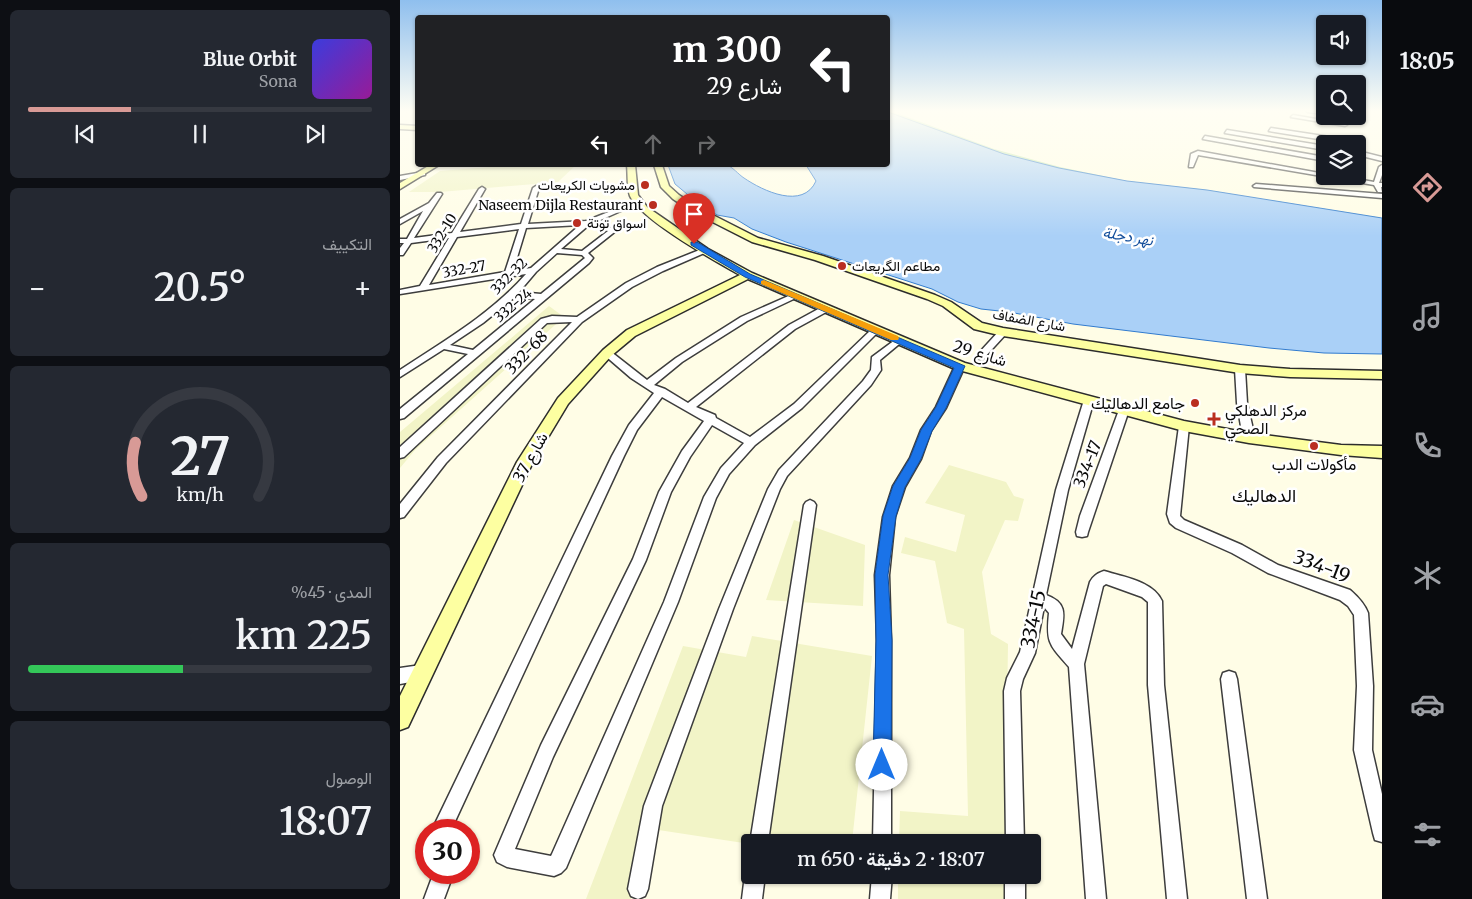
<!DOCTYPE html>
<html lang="ar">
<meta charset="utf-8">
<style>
:root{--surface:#171b24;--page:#242831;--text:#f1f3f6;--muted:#9ea1a6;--line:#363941;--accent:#d89a96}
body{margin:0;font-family:Merriweather,Vazirmatn,serif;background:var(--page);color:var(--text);direction:rtl;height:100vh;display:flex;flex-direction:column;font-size:19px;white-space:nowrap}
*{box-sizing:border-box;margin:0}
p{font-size:16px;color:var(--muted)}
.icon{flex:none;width:28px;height:28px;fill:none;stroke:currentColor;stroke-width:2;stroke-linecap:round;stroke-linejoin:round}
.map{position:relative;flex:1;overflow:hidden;direction:ltr}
.sheet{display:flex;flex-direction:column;gap:10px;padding:10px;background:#0d0f14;width:400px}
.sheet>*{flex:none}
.banner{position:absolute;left:15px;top:15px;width:475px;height:152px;border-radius:5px;box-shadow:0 1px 4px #0004;direction:rtl;background:#202124;color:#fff;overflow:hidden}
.controls{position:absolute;left:916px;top:15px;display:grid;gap:10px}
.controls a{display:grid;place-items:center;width:50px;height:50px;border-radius:5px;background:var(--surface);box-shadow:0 1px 4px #0004;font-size:25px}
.speed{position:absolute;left:15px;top:819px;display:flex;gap:10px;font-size:25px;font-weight:700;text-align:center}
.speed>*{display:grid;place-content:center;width:65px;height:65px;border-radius:50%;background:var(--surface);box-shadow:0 1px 4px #0004;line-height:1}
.speed .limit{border:8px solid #d22;background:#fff;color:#111}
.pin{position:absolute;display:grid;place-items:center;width:42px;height:42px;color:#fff;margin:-51px -21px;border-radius:50% 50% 50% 0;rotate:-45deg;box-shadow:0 0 5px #0007}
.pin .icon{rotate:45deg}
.me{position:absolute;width:55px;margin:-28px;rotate:0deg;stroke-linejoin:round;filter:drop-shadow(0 0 4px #0008)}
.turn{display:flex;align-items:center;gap:18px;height:105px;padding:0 25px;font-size:22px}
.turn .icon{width:65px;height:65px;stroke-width:2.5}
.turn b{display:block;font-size:35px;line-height:42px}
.lanes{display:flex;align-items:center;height:48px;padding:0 25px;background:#0003;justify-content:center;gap:25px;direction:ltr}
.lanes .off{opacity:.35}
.big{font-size:38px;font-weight:600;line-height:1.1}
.sheet .card{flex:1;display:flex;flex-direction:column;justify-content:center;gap:8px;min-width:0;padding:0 18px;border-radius:8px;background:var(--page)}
.sheet .dial{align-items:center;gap:0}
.dial svg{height:130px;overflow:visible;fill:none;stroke:var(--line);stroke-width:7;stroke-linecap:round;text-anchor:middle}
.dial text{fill:var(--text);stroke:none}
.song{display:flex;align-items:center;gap:15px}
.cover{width:60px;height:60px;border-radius:8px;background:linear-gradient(135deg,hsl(240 70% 55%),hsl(300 70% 35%))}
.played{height:5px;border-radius:2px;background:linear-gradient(90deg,var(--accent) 30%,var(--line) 30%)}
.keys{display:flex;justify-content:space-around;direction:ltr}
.heat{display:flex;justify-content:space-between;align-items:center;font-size:28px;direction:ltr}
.charge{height:8px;border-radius:4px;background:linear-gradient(90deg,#34c759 45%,var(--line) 0)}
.trip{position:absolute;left:341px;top:834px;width:300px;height:50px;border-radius:5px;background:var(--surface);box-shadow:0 1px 4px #0004;font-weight:600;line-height:50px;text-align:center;direction:rtl}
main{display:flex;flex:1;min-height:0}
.tab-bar{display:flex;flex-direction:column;width:90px;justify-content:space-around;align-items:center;background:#090b0e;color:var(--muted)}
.tab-bar .icon{width:35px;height:35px}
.tab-bar .current{color:var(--accent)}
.tab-bar b{font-size:22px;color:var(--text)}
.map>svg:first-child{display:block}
.farmland{fill:#f2f4c7}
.green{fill:#c6e8b1}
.water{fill:#aad0f7;stroke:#317bcf}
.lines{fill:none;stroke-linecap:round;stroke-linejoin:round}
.street-casing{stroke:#3d3d3d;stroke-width:3}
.secondary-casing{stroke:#2c2c2c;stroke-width:3}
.street{fill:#fff;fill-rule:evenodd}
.secondary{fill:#fdffa1;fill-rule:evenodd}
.route{fill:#1a73e8;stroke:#114b97}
.slow{fill:#f59e0b}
.poi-dot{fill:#ba2e21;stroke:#fff;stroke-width:2}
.labels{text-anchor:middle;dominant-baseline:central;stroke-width:5;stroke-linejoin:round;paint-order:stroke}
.far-poi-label{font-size:14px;fill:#0a0a0a;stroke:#fff;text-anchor:end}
.far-street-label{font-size:14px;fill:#0a0a0a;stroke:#fff}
.far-water-label{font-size:15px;font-style:italic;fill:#134e9b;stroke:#fff}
.street-label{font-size:16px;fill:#0a0a0a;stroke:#fff}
.poi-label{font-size:16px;fill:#0a0a0a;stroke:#fff;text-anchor:end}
.neighbourhood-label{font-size:18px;fill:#0a0a0a;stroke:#fff}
.near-street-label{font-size:19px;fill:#0a0a0a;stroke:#fff}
</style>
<main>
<nav class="tab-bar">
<b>18:05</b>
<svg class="icon current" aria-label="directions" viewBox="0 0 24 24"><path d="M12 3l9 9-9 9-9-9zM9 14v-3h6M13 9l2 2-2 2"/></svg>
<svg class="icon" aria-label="music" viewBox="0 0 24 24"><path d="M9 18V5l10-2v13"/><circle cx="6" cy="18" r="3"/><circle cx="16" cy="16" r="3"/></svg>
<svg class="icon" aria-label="phone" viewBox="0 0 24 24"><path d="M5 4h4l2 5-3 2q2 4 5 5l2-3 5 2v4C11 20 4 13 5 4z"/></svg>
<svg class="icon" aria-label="climate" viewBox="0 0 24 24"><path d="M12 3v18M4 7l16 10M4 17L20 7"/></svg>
<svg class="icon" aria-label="car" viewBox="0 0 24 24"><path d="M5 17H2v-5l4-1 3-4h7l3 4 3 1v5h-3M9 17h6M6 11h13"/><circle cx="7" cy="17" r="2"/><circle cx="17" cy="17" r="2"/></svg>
<svg class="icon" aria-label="filters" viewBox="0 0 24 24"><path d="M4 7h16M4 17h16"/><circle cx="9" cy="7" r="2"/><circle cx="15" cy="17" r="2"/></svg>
</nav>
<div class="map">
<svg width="982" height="899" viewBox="0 0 982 899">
<rect width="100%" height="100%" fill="#fffde6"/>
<!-- farmland -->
<path class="farmland" d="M 92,165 L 176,165 L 158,182 L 40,192 L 9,192 L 40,171 L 90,167 Z
M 149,306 L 164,317 L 15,450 L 0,468 L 0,432 Z
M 549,465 L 606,482 L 614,496 L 624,499 L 618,521 L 605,520 L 582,572 L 591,634 L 608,644 L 605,842 L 499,842 L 500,811 L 568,816 L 564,629 L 547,623 L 535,561 L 501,553 L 505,537 L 556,552 L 565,515 L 525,503 Z
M 394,520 L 465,545 L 463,606 L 366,600 Z
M 352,636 L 472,656 L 452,842 L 350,842 L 350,844 L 252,829 L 231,899 L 186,899 L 283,646 L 346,657 Z
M 498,875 L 605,875 L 604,899 L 498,899 Z"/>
<!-- green -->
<path class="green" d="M 488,112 L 502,115 L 594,149 L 660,167 L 727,181 L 807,190 L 982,218 L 982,221 L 734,186 L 609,157 L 488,119 Z"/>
<!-- water -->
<path class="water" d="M 488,112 L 604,154 L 659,168 L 727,181 L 807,190 L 982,218 L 982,354 L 924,353 L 869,348 L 673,324 L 609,312 L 581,309 L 558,302 L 532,289 L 386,242 L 352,229 L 334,218 L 317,215 L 293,199 L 275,184 L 268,165 C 282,165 314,162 326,165 C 332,166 339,175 344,178 C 363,191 403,210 416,181 L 406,165 L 488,165 Z"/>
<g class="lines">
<defs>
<path id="street" d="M 906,111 L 925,112 L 925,114 L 908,112 Z
M 893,115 L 945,124 L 947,125 L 945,126 L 891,117 Z
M 942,116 L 952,116 L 952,117 L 950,118 Z
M 871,128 L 943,139 L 946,141 L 943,143 L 869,131 Z
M 827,130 L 925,146 L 925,150 L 825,133 Z
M 805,136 L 925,157 L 925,161 L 803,139 Z
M 798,151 L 925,174 L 925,176 L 940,176 L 974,182 L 979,167 L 982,165 L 982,175 L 979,183 L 982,183 L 982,187 L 981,187 L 982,192 L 978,192 L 974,185 L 798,155 L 793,167 L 789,167 L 791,154 Z
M 958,151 L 982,157 L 982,161 L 958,155 Z
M 23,172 L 25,173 L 25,175 L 0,180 L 0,176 Z
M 856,184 L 982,194 L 982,198 L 854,187 L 853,186 Z
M 136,186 L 139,188 L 128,224 L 186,221 L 236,201 L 241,202 L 196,222 L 217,230 L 188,253 L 193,258 L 189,263 L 4,418 L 0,419 L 0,409 L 68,354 L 44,349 L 0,377 L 0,370 C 44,341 91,314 126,274 L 0,294 L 0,290 L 20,286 L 49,238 L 11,243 L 3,255 L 0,255 L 0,248 L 4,243 L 0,243 L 0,239 L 7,239 L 23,211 L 0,224 L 0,219 L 29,203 L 37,193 L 41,193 L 42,194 L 14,238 L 52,233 L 79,189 L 82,187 L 85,189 L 60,232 L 121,224 L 133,188 ZM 190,224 L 208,231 L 182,251 L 161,249 ZM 180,225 L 131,268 L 113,271 L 126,228 ZM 119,229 L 105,272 L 29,285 L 57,237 ZM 157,253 L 182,255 L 185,258 L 141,294 L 119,292 L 136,272 ZM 115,297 L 135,299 L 73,350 L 50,345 L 83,323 Z
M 302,249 L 309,251 L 263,271 L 232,287 L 182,322 L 46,463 L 4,517 L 0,518 L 0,504 L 38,457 L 172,322 L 147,323 L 4,457 L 0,458 L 0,447 L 141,319 L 152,316 L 177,317 L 226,283 L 257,267 Z
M 393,294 L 399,294 L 400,296 L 347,321 L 282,362 L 254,385 L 265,389 L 288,403 L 389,325 L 422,307 L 428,307 L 428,311 L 395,329 L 296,407 L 315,415 L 316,418 L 350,437 L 394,404 L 472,329 L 478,329 L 479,331 L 402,408 L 355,445 L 329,474 L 316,498 L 278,602 L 166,868 L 161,873 L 154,876 L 107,867 L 97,862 L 94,855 L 141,745 L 233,559 L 259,492 L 282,451 L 304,421 L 262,397 L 237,430 L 224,456 L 51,830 L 32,830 L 212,456 L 229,425 L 254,393 L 231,378 L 202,353 L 204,351 L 210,351 L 247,380 L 276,358 L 341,317 ZM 312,425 L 344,443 L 321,468 L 304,497 L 264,602 L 152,854 L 151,856 L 115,849 L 153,757 L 246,560 L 271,492 L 290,457 Z
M 603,329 L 607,332 L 606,334 L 583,359 L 577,359 L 577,355 L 600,330 Z
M 499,337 L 504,340 L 480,360 L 481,370 L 471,385 L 387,476 L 380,489 L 333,609 L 262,806 L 248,889 L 245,896 L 238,899 L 231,896 L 228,889 L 244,806 L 319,609 L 368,489 L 379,470 L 463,381 L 471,370 L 472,357 Z
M 560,363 L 565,366 L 546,408 L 531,431 L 521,459 L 505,487 L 495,517 L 489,575 L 491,641 L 491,842 L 473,842 L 477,641 L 475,575 L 483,517 L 493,486 L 510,458 L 521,430 L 536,407 L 555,366 Z
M 840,366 L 845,369 L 847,403 L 855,438 L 849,442 L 843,438 L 837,403 L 835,369 Z
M 689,397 L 694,400 L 668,490 L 646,595 C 668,603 664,615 661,634 L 672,649 L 690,582 C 693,576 698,573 704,571 C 723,577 753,581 762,601 L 764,685 L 787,899 L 767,899 L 748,685 L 748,602 L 742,597 L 706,584 L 703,586 L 684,664 L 706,899 L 686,899 L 669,667 C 649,644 646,643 649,613 L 644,607 L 635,653 L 623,679 L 620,691 L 624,842 L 606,842 L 604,691 L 607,678 L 620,652 L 656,490 L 684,400 Z
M 724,406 L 729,410 L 688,532 L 687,536 L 682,537 L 677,536 L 676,532 L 680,516 L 719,410 Z
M 784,422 L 789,426 L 780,516 L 784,520 L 842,545 L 878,565 L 950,590 C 958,597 964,603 968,613 L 973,686 L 972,750 L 982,794 L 982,842 L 975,840 L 973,833 L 954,750 L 957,686 L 954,615 L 948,606 L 940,600 L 868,573 L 832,553 L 776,528 L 770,523 L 767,514 L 779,426 Z
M 410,500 L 414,502 L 416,505 L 368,842 L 350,843 L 404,505 L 406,502 Z
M 21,665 L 27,667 L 29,673 L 27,679 L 0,684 L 0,668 Z
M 829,671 L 835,673 L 837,679 L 867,899 L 847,899 L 821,679 L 823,673 Z
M 350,867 L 350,875 L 365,875 L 362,899 L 342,899 L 345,875 Z
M 34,872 L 54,872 L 44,899 L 24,899 Z
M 472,875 L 492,875 L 490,899 L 470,899 Z
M 605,875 L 625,875 L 625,899 L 605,899 Z"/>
<path id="secondary" d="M 0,125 L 18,126 L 18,130 L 0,129 Z
M 30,165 L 39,165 L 0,189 L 0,183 Z
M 227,165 L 235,165 L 238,195 L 247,207 L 308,249 L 352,273 L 565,363 L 784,421 L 849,433 L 941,445 L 982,446 L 982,458 L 941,455 L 849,443 L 784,431 L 555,369 L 348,279 L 235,336 L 211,356 L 168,404 L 132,464 L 8,727 L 0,730 L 0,696 L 117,462 L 158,398 L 203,350 L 227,330 L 340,275 C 315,261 241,220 230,196 C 227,188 228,174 227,165 Z
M 254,165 L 262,165 L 269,186 L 279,195 L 297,207 L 358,238 L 423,256 L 535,295 L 551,302 L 582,323 L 603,328 L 840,365 L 890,369 L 982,371 L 982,379 L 890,377 L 840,373 L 603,336 L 574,329 L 543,306 L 527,299 L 415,260 L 352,242 L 291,211 L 273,199 L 261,187 Z"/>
</defs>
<!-- street casing -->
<use href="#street" class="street-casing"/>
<!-- secondary casing -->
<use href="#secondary" class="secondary-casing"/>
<!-- street -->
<use href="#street" class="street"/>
<!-- secondary -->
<use href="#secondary" class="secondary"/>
</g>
<!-- sky -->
<linearGradient id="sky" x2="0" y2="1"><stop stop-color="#8fbfee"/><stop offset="0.47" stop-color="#fffef4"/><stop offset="1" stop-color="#fffef4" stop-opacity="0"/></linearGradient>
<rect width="982" height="236" fill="url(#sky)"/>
<!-- route -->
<path class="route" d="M 291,242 L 297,242 L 350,274 L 565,366 L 546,408 L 532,431 L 521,459 L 505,487 L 496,516 L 488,575 L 492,640 L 491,765 L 488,771 L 482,774 L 476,771 L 473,765 L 476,640 L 475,575 L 483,516 L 493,486 L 510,458 L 521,430 L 536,407 L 554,368 L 345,277 L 291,245 Z"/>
<!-- slow -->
<path class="slow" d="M 364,280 L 498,336 L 499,338 L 498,340 L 491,340 L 361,284 L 361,281 Z"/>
<!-- markers -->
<g class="poi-dot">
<circle cx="245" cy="185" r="5"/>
<circle cx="253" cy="205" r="5"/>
<circle cx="177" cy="223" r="5"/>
<circle cx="442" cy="266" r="5"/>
<circle cx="795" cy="403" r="5"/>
<path d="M811.5 411.5h5v5h5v5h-5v5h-5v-5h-5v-5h5z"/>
<circle cx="914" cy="446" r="5"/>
</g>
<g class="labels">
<!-- far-poi labels -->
<g class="far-poi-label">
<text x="235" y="185">مشويات الكريعات</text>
<text x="243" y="205">Naseem Dijla Restaurant</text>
<text x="187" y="223" text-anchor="start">اسواق توتة</text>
<text x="452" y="266" text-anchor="start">مطاعم الگريعات</text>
</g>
<!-- far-street labels -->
<g class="far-street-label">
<text transform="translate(42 233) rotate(-59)">332-10</text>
<text transform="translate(64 269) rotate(-10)">332-27</text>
<text transform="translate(109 276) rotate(-45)">332-32</text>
<text transform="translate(113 305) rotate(-40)">332-24</text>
<text transform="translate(629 320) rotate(10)">شارع الضفاف</text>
</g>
<!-- far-water labels -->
<g class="far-water-label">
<text transform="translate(728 236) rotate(10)">نهر دجلة</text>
</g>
<!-- street labels -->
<g class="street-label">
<text transform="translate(126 352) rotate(-46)">332-68</text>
<text transform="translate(580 353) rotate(17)">شارع 29</text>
<text transform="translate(130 457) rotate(-61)">شارع 37</text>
<text transform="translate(687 464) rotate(-68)">334-17</text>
</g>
<!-- poi labels -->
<g class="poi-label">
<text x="785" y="403">جامع الدهاليك</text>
<text x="825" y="410" text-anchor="start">مركز الدهلكي<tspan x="825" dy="18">الصحي</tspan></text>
<text x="914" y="464" text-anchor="middle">مأكولات الدب</text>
</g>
<!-- neighbourhood labels -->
<g class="neighbourhood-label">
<text x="864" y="495">الدهاليك</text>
</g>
<!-- near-street labels -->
<g class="near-street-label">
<text transform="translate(922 566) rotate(21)">334-19</text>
<text transform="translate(633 619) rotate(-78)">334-15</text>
</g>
</g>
</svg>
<div class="controls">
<a><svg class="icon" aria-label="sound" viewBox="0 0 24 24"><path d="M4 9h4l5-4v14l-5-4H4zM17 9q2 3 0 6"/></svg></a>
<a><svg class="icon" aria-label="search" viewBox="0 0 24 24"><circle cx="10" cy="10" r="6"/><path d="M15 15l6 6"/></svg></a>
<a><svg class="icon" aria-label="layers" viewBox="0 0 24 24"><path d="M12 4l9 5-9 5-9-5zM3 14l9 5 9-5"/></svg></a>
</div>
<div class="speed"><div class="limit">30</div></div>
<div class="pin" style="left:294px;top:244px;background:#d93025"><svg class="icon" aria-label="arrive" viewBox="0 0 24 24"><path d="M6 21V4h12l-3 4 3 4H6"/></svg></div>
<svg class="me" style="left:482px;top:765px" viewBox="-20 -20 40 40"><circle r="19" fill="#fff"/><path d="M0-13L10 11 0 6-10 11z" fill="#1a73e8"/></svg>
<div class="trip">18:07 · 2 دقيقة · 650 m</div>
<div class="banner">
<div class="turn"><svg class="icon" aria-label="left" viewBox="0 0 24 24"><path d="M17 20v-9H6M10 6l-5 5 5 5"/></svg><div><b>300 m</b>شارع 29</div></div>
<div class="lanes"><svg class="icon" aria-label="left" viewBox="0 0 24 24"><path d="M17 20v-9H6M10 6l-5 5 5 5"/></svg><svg class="icon off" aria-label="ahead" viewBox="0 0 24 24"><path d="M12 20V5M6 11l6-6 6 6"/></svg><svg class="icon off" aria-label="right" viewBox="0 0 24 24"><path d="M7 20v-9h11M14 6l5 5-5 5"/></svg></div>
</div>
</div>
<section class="sheet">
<div class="card">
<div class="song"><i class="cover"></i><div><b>Blue Orbit</b><p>Sona</p></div></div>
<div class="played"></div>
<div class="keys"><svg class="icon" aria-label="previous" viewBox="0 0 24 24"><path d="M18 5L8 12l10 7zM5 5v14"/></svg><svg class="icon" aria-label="pause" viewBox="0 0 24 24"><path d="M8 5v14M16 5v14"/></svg><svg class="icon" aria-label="next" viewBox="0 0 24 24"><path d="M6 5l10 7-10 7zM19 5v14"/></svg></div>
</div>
<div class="card"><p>التكييف</p>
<div class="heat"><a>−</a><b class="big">20.5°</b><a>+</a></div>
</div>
<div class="card dial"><svg viewBox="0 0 100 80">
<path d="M14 69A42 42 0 1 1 86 69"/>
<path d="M14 69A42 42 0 0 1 10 36" stroke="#d89a96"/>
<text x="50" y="56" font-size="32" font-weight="700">27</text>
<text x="50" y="72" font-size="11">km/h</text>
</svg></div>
<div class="card"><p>المدى · 45%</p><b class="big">225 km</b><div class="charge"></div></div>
<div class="card"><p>الوصول</p><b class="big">18:07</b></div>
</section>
</main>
